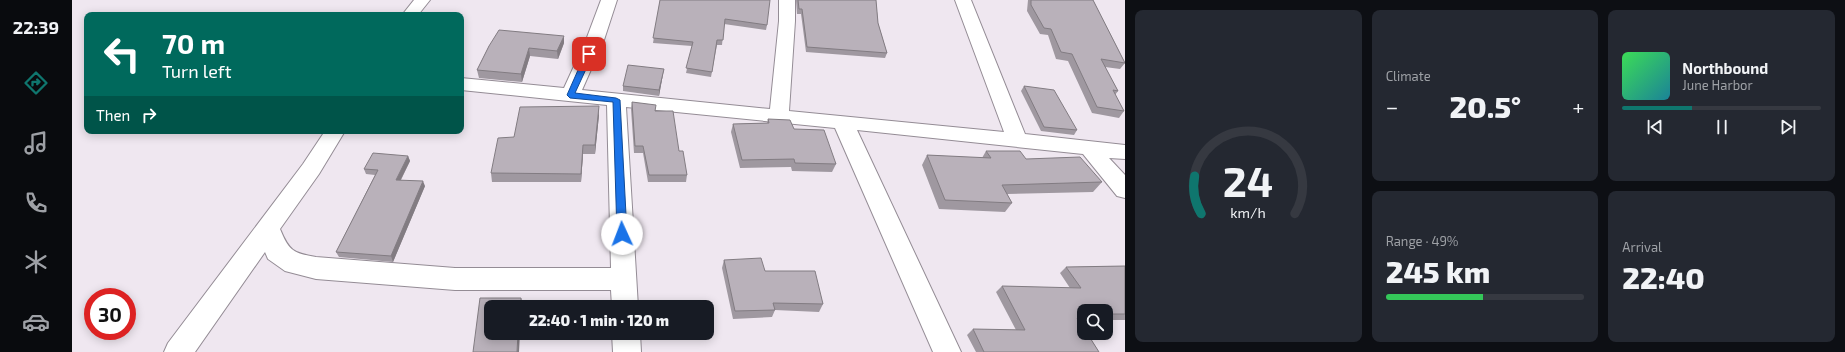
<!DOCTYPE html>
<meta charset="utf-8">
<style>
:root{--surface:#171b24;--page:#242831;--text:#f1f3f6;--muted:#9ea1a6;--line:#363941;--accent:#0f766e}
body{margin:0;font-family:"Exo 2",sans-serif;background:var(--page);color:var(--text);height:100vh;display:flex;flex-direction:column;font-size:15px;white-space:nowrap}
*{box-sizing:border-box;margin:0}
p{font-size:13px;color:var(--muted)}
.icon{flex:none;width:22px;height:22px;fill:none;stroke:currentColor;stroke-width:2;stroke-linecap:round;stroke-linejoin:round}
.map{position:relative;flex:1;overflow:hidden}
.sheet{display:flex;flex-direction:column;gap:10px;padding:10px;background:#0d0f14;width:720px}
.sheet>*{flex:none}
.hud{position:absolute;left:12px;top:12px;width:380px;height:122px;border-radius:8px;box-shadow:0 2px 10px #0003;background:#00695c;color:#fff;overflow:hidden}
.controls{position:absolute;left:1005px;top:304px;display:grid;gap:8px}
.controls a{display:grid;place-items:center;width:36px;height:36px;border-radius:8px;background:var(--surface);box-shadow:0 2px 10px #0003;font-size:20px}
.speed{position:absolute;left:12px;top:288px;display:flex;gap:8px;font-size:20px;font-weight:700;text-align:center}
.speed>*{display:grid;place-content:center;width:52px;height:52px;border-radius:50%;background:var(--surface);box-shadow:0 2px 10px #0003;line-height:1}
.speed .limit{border:6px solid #d22;background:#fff;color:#111}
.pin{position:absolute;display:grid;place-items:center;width:34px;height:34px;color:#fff;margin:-17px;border-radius:8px;box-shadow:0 2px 6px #0006}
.me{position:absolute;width:44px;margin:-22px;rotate:358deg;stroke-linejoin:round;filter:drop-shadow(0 0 3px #0008)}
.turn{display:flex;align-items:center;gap:14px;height:84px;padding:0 12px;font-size:18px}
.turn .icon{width:52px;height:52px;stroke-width:2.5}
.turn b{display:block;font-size:28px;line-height:34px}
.then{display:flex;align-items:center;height:38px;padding:0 12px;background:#0003;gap:8px;font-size:15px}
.big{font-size:30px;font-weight:800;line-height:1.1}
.sheet .tile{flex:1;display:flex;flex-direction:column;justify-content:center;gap:6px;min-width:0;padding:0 14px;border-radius:8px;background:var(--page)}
.sheet .dial{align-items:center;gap:0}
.dial svg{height:104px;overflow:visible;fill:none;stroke:var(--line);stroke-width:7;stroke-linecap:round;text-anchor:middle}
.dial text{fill:var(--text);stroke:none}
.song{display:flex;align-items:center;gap:12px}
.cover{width:48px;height:48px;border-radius:6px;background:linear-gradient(135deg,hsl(130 70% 55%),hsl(190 70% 35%))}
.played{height:4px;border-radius:2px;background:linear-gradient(90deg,var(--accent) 35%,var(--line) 35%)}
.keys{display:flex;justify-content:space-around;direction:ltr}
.heat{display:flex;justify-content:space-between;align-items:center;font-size:22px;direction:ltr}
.charge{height:6px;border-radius:3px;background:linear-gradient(90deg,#34c759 49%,var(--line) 0)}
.sheet .tiles{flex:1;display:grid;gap:10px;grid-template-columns:repeat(3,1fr)}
.tile:first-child{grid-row:span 2}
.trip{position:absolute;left:412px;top:300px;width:230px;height:40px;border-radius:8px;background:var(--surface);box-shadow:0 2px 10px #0003;font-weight:800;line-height:40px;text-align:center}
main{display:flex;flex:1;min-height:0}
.tab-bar{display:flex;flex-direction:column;width:72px;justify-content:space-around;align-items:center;background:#090b0e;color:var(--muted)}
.tab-bar .icon{width:28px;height:28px}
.tab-bar .on{color:var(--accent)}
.tab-bar b{font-size:18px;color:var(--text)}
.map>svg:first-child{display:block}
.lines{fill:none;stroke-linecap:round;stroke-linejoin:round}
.minor-casing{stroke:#948c95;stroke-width:2}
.minor{fill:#fff;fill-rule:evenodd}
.wall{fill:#9f98a0}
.shaded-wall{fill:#827c82}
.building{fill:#b9b1ba;stroke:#827c82}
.route{fill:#1a73e8;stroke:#114b97}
</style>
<main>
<nav class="tab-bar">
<b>22:39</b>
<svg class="icon on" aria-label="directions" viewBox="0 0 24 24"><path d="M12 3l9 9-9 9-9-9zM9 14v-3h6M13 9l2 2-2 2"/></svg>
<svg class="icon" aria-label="music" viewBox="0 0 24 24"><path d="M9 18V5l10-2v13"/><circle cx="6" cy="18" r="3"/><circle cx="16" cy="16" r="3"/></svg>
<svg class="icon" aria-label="phone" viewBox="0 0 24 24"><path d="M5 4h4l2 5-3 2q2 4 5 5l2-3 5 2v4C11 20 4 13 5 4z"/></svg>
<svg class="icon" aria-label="climate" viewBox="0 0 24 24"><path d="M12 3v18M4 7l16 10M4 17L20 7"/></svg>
<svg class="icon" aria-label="car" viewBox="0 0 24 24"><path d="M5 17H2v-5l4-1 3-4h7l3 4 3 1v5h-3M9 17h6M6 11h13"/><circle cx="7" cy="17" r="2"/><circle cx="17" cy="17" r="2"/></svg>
</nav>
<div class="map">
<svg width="1053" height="352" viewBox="0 0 1053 352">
<rect width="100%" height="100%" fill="#efe7f0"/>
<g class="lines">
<defs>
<path id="minor" d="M 342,0 L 358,0 L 346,15 L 330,15 Z
M 529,0 L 545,0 L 532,40 L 510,90 L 698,109 L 707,21 L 707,0 L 723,0 L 723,21 L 717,111 L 932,132 L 883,0 L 899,0 L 953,134 L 1053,145 L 1053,159 L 1037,158 L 1053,175 L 1053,198 L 1045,196 L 1011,154 L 785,130 L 889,352 L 861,352 L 763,128 L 554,107 L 566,307 L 540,307 L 539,290 L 383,290 L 244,279 L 213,271 L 196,259 L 193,252 L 123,352 L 92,352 L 96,343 L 231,164 L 253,131 L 273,131 L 247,174 L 208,229 C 217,251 221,253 244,257 L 383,268 L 539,268 L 535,105 L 389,90 L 389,78 L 492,88 L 514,40 Z
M 540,333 L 568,333 L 569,352 L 541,352 Z"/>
</defs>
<!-- minor casing -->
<use href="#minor" class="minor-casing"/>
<!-- minor -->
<use href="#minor" class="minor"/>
</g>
<!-- wall -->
<path class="wall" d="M 588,0 L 695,25 L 694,30 L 652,24 L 650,45 L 645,45 L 639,77 L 614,73 L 620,46 L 581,43 Z
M 724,0 L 804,0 L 806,23 L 815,53 L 813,58 L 734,52 L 729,14 L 725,14 Z
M 956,0 L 1021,0 L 1053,63 L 1048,69 L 1033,67 L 1046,91 L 1043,95 L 1052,111 L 1047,118 L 1020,113 L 996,61 L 984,59 L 976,35 L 968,34 L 955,11 Z
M 492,43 L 486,59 L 458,56 L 450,82 L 407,78 L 405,70 L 417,46 Z
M 592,69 L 591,74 L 587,96 L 551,91 L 551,86 Z
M 952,86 L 1005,130 L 1002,135 L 969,131 L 949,91 Z
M 560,102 L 583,111 L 607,151 L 615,175 L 614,182 L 576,182 L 571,153 L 562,153 L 559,109 Z
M 527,115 L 523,154 L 511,154 L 509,182 L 420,182 L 419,173 L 442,137 Z
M 696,119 L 722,129 L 764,164 L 760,172 L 720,171 L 719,167 L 668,168 L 659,132 L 661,124 L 695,123 Z
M 914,151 L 954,159 L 1030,182 L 1021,192 L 935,194 L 940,203 L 933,212 L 867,209 L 850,165 L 855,155 L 910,158 Z
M 336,156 L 338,161 L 329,180 L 353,186 L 321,262 L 267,257 L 264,252 L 303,175 L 294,174 L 292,169 Z
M 652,260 L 693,271 L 751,304 L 747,312 L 703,310 L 700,317 L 661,319 L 650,268 Z
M 1053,266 L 1053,320 L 1034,320 L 1034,311 L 1012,311 L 1012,320 L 1008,323 L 1027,352 L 904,352 L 895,335 L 901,329 L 944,330 L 924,292 L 930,286 L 998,288 L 988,273 L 994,267 Z"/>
<!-- shaded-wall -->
<path class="shaded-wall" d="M 492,36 L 492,43 L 486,59 L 485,51 Z
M 457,48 L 458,56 L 450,82 L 449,74 Z
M 592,69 L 591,74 L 587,96 L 587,90 Z
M 527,106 L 527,115 L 523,154 L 523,145 Z
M 511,145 L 511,154 L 509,182 L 509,174 Z
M 336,156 L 338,161 L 326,185 L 324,180 Z
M 351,181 L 353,186 L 321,262 L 319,256 Z
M 449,298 L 451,305 L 451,307 L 449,307 Z
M 446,333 L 448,333 L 447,352 L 445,352 Z"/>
<!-- building -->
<path class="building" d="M 588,0 L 698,0 L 695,25 L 653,19 L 651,40 L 645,40 L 640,72 L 614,68 L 621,42 L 581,38 Z
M 726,0 L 804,0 L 806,23 L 815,53 L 735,47 L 730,9 L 727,9 Z
M 959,0 L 1021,0 L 1053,63 L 1029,59 L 1046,91 L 1041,90 L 1052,111 L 1025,107 L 1000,54 L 989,52 L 979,29 L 972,28 L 959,5 Z
M 427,30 L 492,36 L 485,51 L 457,48 L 449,74 L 405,70 L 417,46 Z
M 556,65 L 592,69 L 587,90 L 551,86 Z
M 952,86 L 982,90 L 1005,130 L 972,127 Z
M 560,102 L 584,105 L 583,111 L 601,111 L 607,151 L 611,151 L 615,175 L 577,175 L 571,146 L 563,146 Z
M 527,106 L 523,145 L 511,145 L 509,174 L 419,173 L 426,138 L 442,137 L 448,107 Z
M 696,119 L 718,120 L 722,129 L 752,130 L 764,164 L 723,163 L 722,159 L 670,160 L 661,124 L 697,123 Z
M 914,151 L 948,151 L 954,159 L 1008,157 L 1030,182 L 930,185 L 940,203 L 873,200 L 855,155 L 919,158 Z
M 301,153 L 336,156 L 324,180 L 351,181 L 319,256 L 264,252 L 306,170 L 292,169 Z
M 689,258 L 693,271 L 743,271 L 751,304 L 701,303 L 703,310 L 663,311 L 652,260 Z
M 1053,266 L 1053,314 L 1034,314 L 1034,311 L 1012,311 L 1012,314 L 1011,314 L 1012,316 L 1012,318 L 1005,318 L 1012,329 L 1012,333 L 1015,333 L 1027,352 L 912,352 L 901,329 L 953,330 L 930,286 L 1009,288 L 994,267 Z
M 408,298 L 449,298 L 449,307 L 419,307 L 419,333 L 446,333 L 445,352 L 401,352 Z"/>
<!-- route -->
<path class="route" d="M 514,52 L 521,54 L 503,93 L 544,98 L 548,100 L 555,234 L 550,238 L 545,234 L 541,102 L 498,98 L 495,95 Z"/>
</svg>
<div class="controls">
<a><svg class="icon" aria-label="search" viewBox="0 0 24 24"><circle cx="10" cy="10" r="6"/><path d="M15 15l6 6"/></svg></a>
</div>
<div class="speed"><div class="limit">30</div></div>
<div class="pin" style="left:517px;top:54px;background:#d93025"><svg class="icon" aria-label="arrive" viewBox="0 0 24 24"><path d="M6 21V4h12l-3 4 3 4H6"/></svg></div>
<svg class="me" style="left:550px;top:234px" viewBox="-20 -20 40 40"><circle r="19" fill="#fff"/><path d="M0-13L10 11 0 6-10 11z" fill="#1a73e8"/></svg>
<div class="trip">22:40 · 1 min · 120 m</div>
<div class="hud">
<div class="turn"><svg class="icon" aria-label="left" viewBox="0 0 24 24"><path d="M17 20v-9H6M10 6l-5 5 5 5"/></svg><div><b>70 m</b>Turn left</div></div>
<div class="then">Then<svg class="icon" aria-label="right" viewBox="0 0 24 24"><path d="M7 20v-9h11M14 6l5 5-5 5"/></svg></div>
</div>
</div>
<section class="sheet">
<div class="tiles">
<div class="tile dial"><svg viewBox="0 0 100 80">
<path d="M14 69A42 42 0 1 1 86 69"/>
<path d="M14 69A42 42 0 0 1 9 40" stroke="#0f766e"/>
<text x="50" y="56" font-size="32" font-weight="700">24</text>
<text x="50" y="72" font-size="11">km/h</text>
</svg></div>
<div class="tile"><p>Climate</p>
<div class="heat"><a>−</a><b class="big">20.5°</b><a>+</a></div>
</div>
<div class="tile">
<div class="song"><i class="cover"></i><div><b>Northbound</b><p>June Harbor</p></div></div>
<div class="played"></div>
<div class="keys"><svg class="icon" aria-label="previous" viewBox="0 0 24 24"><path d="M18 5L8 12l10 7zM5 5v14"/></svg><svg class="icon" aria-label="pause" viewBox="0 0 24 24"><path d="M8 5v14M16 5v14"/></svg><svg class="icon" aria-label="next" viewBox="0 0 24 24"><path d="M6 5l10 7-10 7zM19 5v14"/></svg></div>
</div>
<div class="tile"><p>Range · 49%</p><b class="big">245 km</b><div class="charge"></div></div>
<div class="tile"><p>Arrival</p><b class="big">22:40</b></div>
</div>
</section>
</main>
